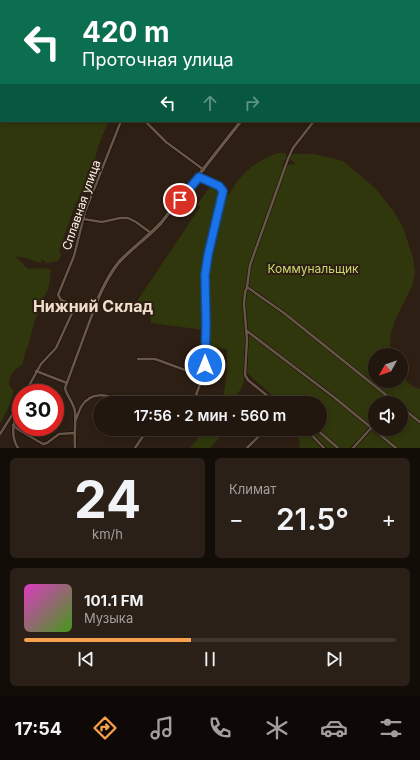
<!DOCTYPE html>
<html lang="ru">
<meta charset="utf-8">
<style>
:root{--surface:#22170e;--page:#2a2017;--text:#f1f3f6;--muted:#a29f9e;--line:#3f362e;--accent:#f8a04b}
body{margin:0;font-family:Inter,sans-serif;background:var(--page);color:var(--text);height:100vh;display:flex;flex-direction:column;font-size:15px;white-space:nowrap}
*{box-sizing:border-box;margin:0}
p{font-size:13px;color:var(--muted)}
.icon{flex:none;width:22px;height:22px;fill:none;stroke:currentColor;stroke-width:2;stroke-linecap:round;stroke-linejoin:round}
.map{position:relative;height:448px;overflow:hidden}
.sheet{display:flex;flex-direction:column;gap:10px;padding:10px;background:#130d08;flex:1}
.sheet>*{flex:none}
.banner{position:absolute;left:0px;top:0px;width:420px;height:122px;box-shadow:0 2px 6px #0003,0 0 0 1px var(--line);background:#0b6e4f;color:#fff;overflow:hidden}
.needle{width:26px;rotate:230deg}
.controls{position:absolute;left:368px;top:348px;display:grid;gap:8px}
.controls a{display:grid;place-items:center;width:40px;height:40px;border-radius:50%;background:var(--surface);box-shadow:0 2px 6px #0003,0 0 0 1px var(--line);font-size:20px}
.speed{position:absolute;left:12px;top:384px;display:flex;gap:8px;font-size:20px;font-weight:700;text-align:center}
.speed>*{display:grid;place-content:center;width:52px;height:52px;border-radius:50%;background:var(--surface);box-shadow:0 2px 6px #0003,0 0 0 1px var(--line);line-height:1}
.speed .limit{border:6px solid #d22;background:#fff;color:#111}
.pin{position:absolute;display:grid;place-items:center;width:34px;height:34px;color:#fff;margin:-17px;border:2px solid #fff;border-radius:50%;box-shadow:0 1px 4px #0007}
.me{position:absolute;width:44px;margin:-22px;rotate:0deg;stroke-linejoin:round;filter:drop-shadow(0 0 3px #0008)}
.turn{display:flex;align-items:center;gap:14px;height:84px;padding:0 16px;font-size:18px}
.turn .icon{width:52px;height:52px;stroke-width:2.5}
.turn b{display:block;font-size:28px;line-height:34px}
.lanes{display:flex;align-items:center;height:38px;padding:0 16px;background:#0003;justify-content:center;gap:20px;direction:ltr}
.lanes .off{opacity:.35}
.big{font-size:30px;font-weight:600;line-height:1.1}
.sheet .tile{flex:1;display:flex;flex-direction:column;justify-content:center;gap:6px;min-width:0;padding:0 14px;border-radius:6px;background:var(--page)}
.sheet .dial{align-items:center;gap:0}
.dial b{font-size:52px;line-height:1}
.song{display:flex;align-items:center;gap:12px}
.cover{width:48px;height:48px;border-radius:6px;background:linear-gradient(135deg,hsl(310 70% 55%),hsl(100 70% 35%))}
.played{height:4px;border-radius:2px;background:linear-gradient(90deg,var(--accent) 45%,var(--line) 45%)}
.keys{display:flex;justify-content:space-around;direction:ltr}
.heat{display:flex;justify-content:space-between;align-items:center;font-size:22px;direction:ltr}
.sheet .tiles{flex:1;display:grid;gap:10px;grid-template-columns:1fr 1fr}
.tile:last-child{grid-column:span 2}
.trip{position:absolute;left:93px;top:396px;width:234px;height:40px;border-radius:20px;background:var(--surface);box-shadow:0 2px 6px #0003,0 0 0 1px var(--line);font-weight:600;line-height:40px;text-align:center}
.tabs{display:flex;height:64px;justify-content:space-around;align-items:center;background:#0e0906;color:var(--muted)}
.tabs .icon{width:28px;height:28px}
.tabs .current{color:var(--accent)}
.tabs b{font-size:18px;color:var(--text)}
.map>svg:first-child{display:block}
.green{fill:#31370c;fill-rule:evenodd}
.lines{fill:none;stroke-linecap:round;stroke-linejoin:round}
.street-casing{stroke:#150801;stroke-width:3.5}
.secondary-casing{stroke:#150801;stroke-width:4.5}
.street{stroke:#675649;stroke-width:2.5}
.secondary{stroke:#675649;stroke-width:3.5}
.route-casing{stroke:#114b97;stroke-width:10}
.route{stroke:#1a73e8;stroke-width:7}
.labels{text-anchor:middle;dominant-baseline:central;stroke-width:4;stroke-linejoin:round;paint-order:stroke}
.street-label{font-size:12px;fill:#faf0e8;stroke:#2d1f13}
.park-label{font-size:12px;fill:#cada6f;stroke:#2d1f13}
.district-label{font-size:16px;font-weight:bold;fill:#f2dece;stroke:#2d1f13}
</style>
<div class="map">
<svg width="420" height="448" viewBox="0 0 420 448">
<rect width="100%" height="100%" fill="#2d1f13"/>
<!-- green -->
<path class="green" d="M 0,0 L 8,1 L 1,1 L 1,121 L 109,121 C 105,130 101,138 98,147 C 94,158 98,164 87,172 L 87,179 L 73,211 L 59,251 L 61,255 L 58,261 L 46,263 L 42,259 L 41,263 L 22,257 L 19,257 L 17,255 L 17,258 L 28,269 L 40,268 L 51,269 C 50,276 50,283 48,289 C 45,299 35,303 38,314 C 33,322 33,329 30,339 C 28,348 23,355 23,364 C 14,371 9,373 9,386 L 14,391 L 7,411 L 0,423 Z
M 278,153 L 285,153 L 287,156 L 282,166 L 296,164 L 290,159 L 291,155 L 294,154 L 314,154 L 343,161 L 376,189 L 394,212 L 403,227 L 413,258 L 415,271 L 413,284 L 395,320 L 391,333 L 390,346 L 391,355 L 375,355 L 375,381 L 401,381 L 401,376 L 412,386 L 420,389 L 420,448 L 299,448 L 300,442 L 294,429 L 320,429 L 320,403 L 281,403 L 247,373 L 248,352 L 245,350 C 244,360 246,370 244,380 C 243,390 235,394 233,403 L 221,403 L 223,399 L 227,373 L 227,349 L 204,347 L 204,330 L 151,323 L 150,313 L 133,307 L 200,207 L 197,205 L 211,185 L 229,195 C 239,175 256,160 278,153 ZM 375,403 L 401,403 L 401,429 L 375,429 Z
M 205,429 L 224,429 L 220,437 L 210,448 L 190,448 Z"/>
<g class="lines">
<defs>
<path id="street" d="M 145,121 L 166,142 L 204,170
M 83,219 L 102,222 L 120,218 L 128,218 L 136,222 L 151,233
M 247,287 L 284,313 L 396,403
M 96,303 L 81,307 L 61,300 L 58,295 L 74,256 L 85,212 L 121,121
M 247,331 L 335,398 L 396,448
M 138,359 L 155,359 L 196,374 L 202,379
M 36,371 L 67,383
M 25,393 L 41,364 L 56,348 L 73,311 L 81,307
M 191,403 L 196,395 L 202,379 L 205,365 L 206,323 L 205,275 L 208,255 L 223,191 L 219,186 L 199,177
M 276,403 L 248,380 L 245,375 L 247,340 L 244,304 L 245,293 L 247,287 L 250,265 L 255,251 L 288,159 L 293,148 L 314,121
M 401,407 L 420,422
M 75,422 C 77,417 79,411 81,407 C 90,391 109,393 122,403
M 13,425 L 19,430 L 43,444 L 47,443 L 59,434 L 74,433
M 306,429 L 324,448
M 316,429 L 338,448
M 0,434 L 19,404
M 18,448 C 8,432 16,417 21,401
M 75,448 C 74,436 76,424 75,412 C 74,403 67,397 65,388 L 96,304
M 135,448 L 148,429
M 247,448 L 266,429
M 353,448 L 371,428"/>
<path id="secondary" d="M 346,1 L 348,0
M 96,303 C 102,289 109,274 119,262 C 132,248 148,237 161,223 L 241,121"/>
</defs>
<!-- street casing -->
<use href="#street" class="street-casing"/>
<!-- secondary casing -->
<use href="#secondary" class="secondary-casing"/>
<!-- street -->
<use href="#street" class="street"/>
<!-- secondary -->
<use href="#secondary" class="secondary"/>
</g>
<g class="lines">
<defs>
<path id="route" d="M 180,200 L 199,177 L 219,186 L 223,191 L 208,255 L 205,275 L 206,323 L 205,365"/>
</defs>
<!-- route casing -->
<use href="#route" class="route-casing"/>
<!-- route -->
<use href="#route" class="route"/>
</g>
<g class="labels">
<!-- street labels -->
<g class="street-label">
<text transform="translate(81 205) rotate(-71)">Сплавная улица</text>
</g>
<!-- park labels -->
<g class="park-label">
<text x="313" y="268">Коммунальщик</text>
</g>
<!-- district labels -->
<g class="district-label">
<text x="93" y="306">Нижний Склад</text>
</g>
</g>
</svg>
<div class="controls">
<a><svg class="needle" viewBox="-14 -14 28 28"><path d="M0-13l5 13h-10z" fill="#e53935"/><path d="M0 13l5-13h-10z" fill="#a29f9e"/></svg></a>
<a><svg class="icon" aria-label="sound" viewBox="0 0 24 24"><path d="M4 9h4l5-4v14l-5-4H4zM17 9q2 3 0 6"/></svg></a>
</div>
<div class="speed"><div class="limit">30</div></div>
<div class="pin" style="left:180px;top:200px;background:#d93025"><svg class="icon" aria-label="arrive" viewBox="0 0 24 24"><path d="M6 21V4h12l-3 4 3 4H6"/></svg></div>
<svg class="me" style="left:205px;top:365px" viewBox="-20 -20 40 40"><circle r="17" fill="#1a73e8" stroke="#fff" stroke-width="3"/><path d="M0-11L8 9 0 5-8 9z" fill="#fff"/></svg>
<div class="trip">17:56 · 2 мин · 560 m</div>
<div class="banner">
<div class="turn"><svg class="icon" aria-label="left" viewBox="0 0 24 24"><path d="M17 20v-9H6M10 6l-5 5 5 5"/></svg><div><b>420 m</b>Проточная улица</div></div>
<div class="lanes"><svg class="icon" aria-label="left" viewBox="0 0 24 24"><path d="M17 20v-9H6M10 6l-5 5 5 5"/></svg><svg class="icon off" aria-label="ahead" viewBox="0 0 24 24"><path d="M12 20V5M6 11l6-6 6 6"/></svg><svg class="icon off" aria-label="right" viewBox="0 0 24 24"><path d="M7 20v-9h11M14 6l5 5-5 5"/></svg></div>
</div>
</div>
<section class="sheet">
<div class="tiles">
<div class="tile dial"><b>24</b><p>km/h</p></div>
<div class="tile"><p>Климат</p>
<div class="heat"><a>−</a><b class="big">21.5°</b><a>+</a></div>
</div>
<div class="tile">
<div class="song"><i class="cover"></i><div><b>101.1 FM</b><p>Музыка</p></div></div>
<div class="played"></div>
<div class="keys"><svg class="icon" aria-label="previous" viewBox="0 0 24 24"><path d="M18 5L8 12l10 7zM5 5v14"/></svg><svg class="icon" aria-label="pause" viewBox="0 0 24 24"><path d="M8 5v14M16 5v14"/></svg><svg class="icon" aria-label="next" viewBox="0 0 24 24"><path d="M6 5l10 7-10 7zM19 5v14"/></svg></div>
</div>
</div>
</section>
<nav class="tabs">
<b>17:54</b>
<svg class="icon current" aria-label="directions" viewBox="0 0 24 24"><path d="M12 3l9 9-9 9-9-9zM9 14v-3h6M13 9l2 2-2 2"/></svg>
<svg class="icon" aria-label="music" viewBox="0 0 24 24"><path d="M9 18V5l10-2v13"/><circle cx="6" cy="18" r="3"/><circle cx="16" cy="16" r="3"/></svg>
<svg class="icon" aria-label="phone" viewBox="0 0 24 24"><path d="M5 4h4l2 5-3 2q2 4 5 5l2-3 5 2v4C11 20 4 13 5 4z"/></svg>
<svg class="icon" aria-label="climate" viewBox="0 0 24 24"><path d="M12 3v18M4 7l16 10M4 17L20 7"/></svg>
<svg class="icon" aria-label="car" viewBox="0 0 24 24"><path d="M5 17H2v-5l4-1 3-4h7l3 4 3 1v5h-3M9 17h6M6 11h13"/><circle cx="7" cy="17" r="2"/><circle cx="17" cy="17" r="2"/></svg>
<svg class="icon" aria-label="filters" viewBox="0 0 24 24"><path d="M4 7h16M4 17h16"/><circle cx="9" cy="7" r="2"/><circle cx="15" cy="17" r="2"/></svg>
</nav>
